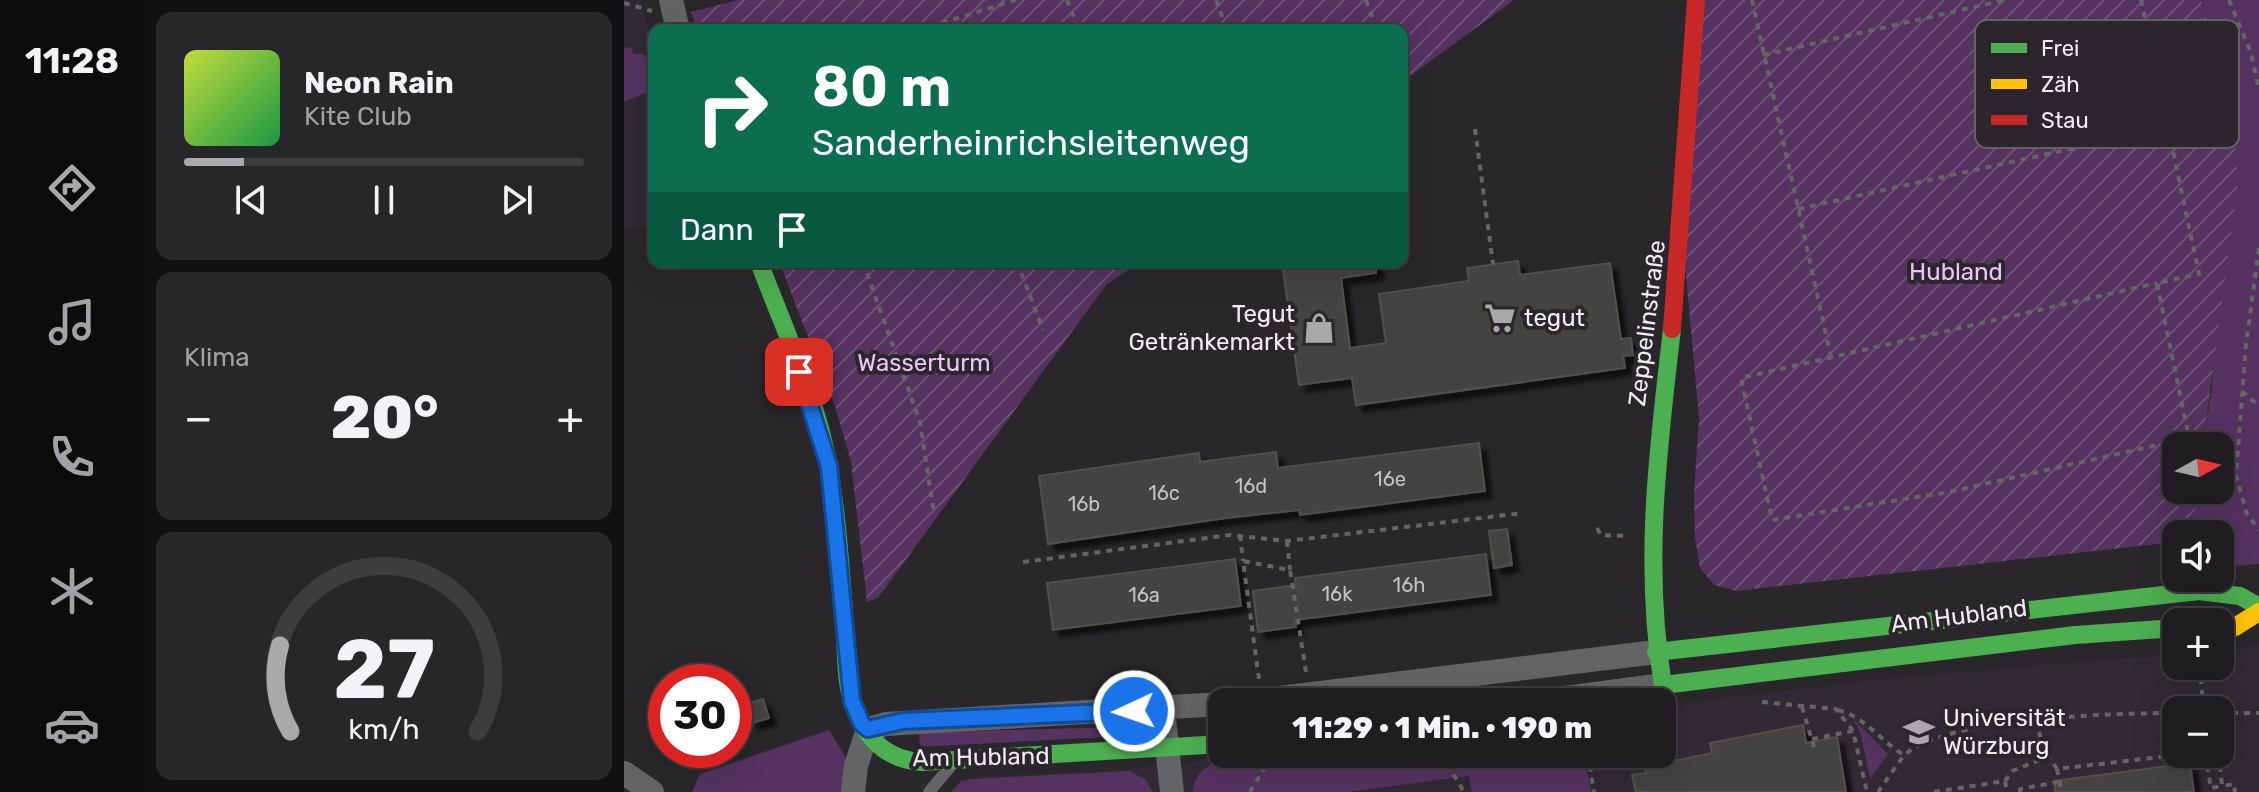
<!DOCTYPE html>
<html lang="de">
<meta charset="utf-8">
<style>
:root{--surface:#1f1d20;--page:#272629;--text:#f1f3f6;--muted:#a1a2a5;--line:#3c3b3e;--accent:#aaa8ab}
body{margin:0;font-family:Rubik,sans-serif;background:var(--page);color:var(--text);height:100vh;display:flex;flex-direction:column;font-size:30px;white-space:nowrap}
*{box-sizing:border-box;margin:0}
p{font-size:26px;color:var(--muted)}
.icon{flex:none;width:44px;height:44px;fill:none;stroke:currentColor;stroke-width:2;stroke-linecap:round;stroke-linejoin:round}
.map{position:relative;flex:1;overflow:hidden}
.side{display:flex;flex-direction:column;gap:12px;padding:12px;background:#111012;width:480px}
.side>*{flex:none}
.banner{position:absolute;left:24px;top:24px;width:760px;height:244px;border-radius:16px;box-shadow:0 8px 32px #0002,0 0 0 2px var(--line);background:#0b6e4f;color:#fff;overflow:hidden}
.needle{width:52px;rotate:82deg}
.controls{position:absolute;left:1538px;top:432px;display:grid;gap:16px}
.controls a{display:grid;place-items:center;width:72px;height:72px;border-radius:16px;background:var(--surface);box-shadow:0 8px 32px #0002,0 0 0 2px var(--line);font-size:40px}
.speed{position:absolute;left:24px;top:664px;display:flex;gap:16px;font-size:40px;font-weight:700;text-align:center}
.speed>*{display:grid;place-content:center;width:104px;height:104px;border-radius:50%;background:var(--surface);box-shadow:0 8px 32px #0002,0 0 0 2px var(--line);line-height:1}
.speed .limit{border:12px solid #d22;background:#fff;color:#111}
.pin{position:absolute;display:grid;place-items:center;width:68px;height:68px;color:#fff;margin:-34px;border-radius:16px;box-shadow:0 4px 12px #0006}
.me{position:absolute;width:88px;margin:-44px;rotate:267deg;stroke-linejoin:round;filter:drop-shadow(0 0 6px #0008)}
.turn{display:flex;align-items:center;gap:28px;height:168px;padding:0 32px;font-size:36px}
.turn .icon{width:104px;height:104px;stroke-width:2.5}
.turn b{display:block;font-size:56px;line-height:68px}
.then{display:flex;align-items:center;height:76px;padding:0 32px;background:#0003;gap:16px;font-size:30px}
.big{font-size:60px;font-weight:800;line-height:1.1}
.side .card{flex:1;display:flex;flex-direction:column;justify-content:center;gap:12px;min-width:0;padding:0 28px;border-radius:16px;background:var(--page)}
.side .dial{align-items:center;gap:0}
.dial svg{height:208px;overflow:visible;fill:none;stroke:var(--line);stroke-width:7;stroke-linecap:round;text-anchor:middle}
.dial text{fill:var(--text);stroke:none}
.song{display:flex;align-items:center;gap:24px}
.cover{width:96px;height:96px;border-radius:12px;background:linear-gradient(135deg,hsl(70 70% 55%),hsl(140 70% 35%))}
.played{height:8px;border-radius:4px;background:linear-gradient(90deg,var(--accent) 15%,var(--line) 15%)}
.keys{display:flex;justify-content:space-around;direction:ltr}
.heat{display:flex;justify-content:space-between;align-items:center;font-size:44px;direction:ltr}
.trip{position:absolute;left:584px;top:688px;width:468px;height:80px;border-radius:16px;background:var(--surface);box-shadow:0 8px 32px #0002,0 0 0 2px var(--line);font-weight:800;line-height:80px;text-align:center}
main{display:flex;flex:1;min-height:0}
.menu{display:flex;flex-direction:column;width:144px;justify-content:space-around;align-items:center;background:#0c0c0d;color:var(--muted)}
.menu .icon{width:56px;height:56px}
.menu .active{color:var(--accent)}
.menu b{font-size:36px;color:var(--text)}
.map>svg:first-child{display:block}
.built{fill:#312a34;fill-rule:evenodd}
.green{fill:#553260}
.garden{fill:url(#garden-furrows)}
.building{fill:#444242;stroke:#525050;stroke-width:2;filter:url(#shadow)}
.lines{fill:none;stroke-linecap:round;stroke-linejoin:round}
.path{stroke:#666566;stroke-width:4;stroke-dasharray:6 6;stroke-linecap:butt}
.lane{stroke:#646365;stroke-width:12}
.street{stroke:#646365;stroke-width:24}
.fast{stroke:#4caf50;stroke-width:18}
.slow{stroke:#ffc107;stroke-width:18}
.jam{stroke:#c62828;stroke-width:18}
.route-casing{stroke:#114b97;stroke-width:20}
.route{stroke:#1a73e8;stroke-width:14}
.labels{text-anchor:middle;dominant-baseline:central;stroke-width:8;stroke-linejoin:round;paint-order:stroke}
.number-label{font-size:20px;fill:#c5c2c5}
.park-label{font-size:24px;fill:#edc3f9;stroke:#2a262b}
.poi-label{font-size:24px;fill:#f0edf1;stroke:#2a262b;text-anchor:start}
.street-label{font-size:24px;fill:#f0edf1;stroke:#2a262b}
.key{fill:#2a262b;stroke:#656266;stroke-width:2}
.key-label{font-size:22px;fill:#f0edf1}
</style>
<main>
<nav class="menu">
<b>11:28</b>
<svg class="icon active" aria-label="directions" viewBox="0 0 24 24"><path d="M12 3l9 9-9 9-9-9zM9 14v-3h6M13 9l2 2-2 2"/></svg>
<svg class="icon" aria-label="music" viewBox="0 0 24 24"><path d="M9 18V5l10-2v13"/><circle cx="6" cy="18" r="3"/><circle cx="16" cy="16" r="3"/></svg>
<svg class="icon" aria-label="phone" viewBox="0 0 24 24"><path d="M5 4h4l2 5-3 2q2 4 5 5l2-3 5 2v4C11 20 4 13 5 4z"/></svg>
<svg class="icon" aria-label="climate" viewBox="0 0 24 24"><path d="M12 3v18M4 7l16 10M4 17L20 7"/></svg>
<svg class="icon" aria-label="car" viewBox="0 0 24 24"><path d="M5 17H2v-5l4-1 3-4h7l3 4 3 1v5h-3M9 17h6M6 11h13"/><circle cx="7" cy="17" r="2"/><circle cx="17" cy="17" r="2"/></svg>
</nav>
<section class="side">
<div class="card">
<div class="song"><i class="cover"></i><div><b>Neon Rain</b><p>Kite Club</p></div></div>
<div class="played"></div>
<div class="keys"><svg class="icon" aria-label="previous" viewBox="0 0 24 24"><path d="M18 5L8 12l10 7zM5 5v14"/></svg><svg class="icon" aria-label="pause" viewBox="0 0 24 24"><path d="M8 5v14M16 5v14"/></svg><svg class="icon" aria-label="next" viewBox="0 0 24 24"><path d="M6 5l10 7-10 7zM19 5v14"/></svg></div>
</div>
<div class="card"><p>Klima</p>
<div class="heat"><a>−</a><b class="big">20°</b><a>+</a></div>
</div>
<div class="card dial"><svg viewBox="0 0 100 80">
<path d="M14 69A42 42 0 1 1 86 69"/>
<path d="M14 69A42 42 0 0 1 10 36" stroke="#aaa8ab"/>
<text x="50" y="56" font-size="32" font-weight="700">27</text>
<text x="50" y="72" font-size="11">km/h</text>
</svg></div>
</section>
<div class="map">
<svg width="1635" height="792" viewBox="0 0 1635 792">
<defs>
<pattern id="garden-furrows" width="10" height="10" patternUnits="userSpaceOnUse" patternTransform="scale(2)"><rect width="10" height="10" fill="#553260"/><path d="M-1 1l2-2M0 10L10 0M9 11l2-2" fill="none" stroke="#6e5077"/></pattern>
<filter id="shadow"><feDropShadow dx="7" dy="7" stdDeviation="2" flood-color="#0009"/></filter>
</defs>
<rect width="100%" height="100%" fill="#29272a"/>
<!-- built -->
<path class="built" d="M 0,0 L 17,0 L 30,50 L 30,224 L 0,231 Z
M 1635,645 L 1635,792 L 338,792 L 358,776 L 487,771 L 624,754 L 1038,754 L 1038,705 L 1278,677 L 1552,654 L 1552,666 L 1596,666 L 1596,651 ZM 1552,710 L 1596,710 L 1596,754 L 1552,754 Z"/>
<!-- green -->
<path class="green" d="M 1577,0 L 1635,0 L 1635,564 L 1596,567 L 1596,534 L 1568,534 L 1574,490 L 1596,490 L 1596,446 L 1579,446 L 1588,387 L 1606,100 Z
M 8,47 L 9,54 L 19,54 L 30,70 L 30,89 L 0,102 L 0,48 Z
M 1230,720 L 1264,754 L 1246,779 L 1237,735 Z
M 501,727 L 520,735 L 296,747 L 295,734 L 303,732 Z
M 205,730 L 222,758 L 222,792 L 68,792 L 76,774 Z
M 651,754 L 960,754 L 967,792 L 848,792 L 845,776 L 723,792 L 569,792 C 571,754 623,757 651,754 Z
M 505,771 L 521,779 L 529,792 L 327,792 L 337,781 L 347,779 Z"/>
<!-- garden -->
<path class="garden" d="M 114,0 L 890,0 L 778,82 L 778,30 L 73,30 L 67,12 Z
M 1071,0 L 1577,0 L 1606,100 L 1614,181 L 1579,446 L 1552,446 L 1552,490 L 1574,490 L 1568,534 L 1552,534 L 1552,542 L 1112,591 L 1090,585 L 1076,568 L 1071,538 L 1070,492 L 1075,419 L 1058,230 Z
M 155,262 L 516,262 L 482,285 L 254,598 L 243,602 L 227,462 L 211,406 Z"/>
<!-- building -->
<path class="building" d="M 894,261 L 896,275 L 986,263 L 997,339 L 1007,338 L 1009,355 L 999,356 L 1001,368 L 732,405 L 728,378 L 675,385 L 658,262 L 752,262 L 752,273 L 717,278 L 726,348 L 762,343 L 755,294 L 845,281 L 843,268 Z
M 855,443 L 861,491 L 676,515 L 675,510 L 602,518 L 424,544 L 415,476 L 575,453 L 576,462 L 652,452 L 654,468 Z
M 883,529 L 888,565 L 870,568 L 865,531 Z
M 862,554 L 867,595 L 671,620 L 672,627 L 634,632 L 629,591 L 672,585 L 671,578 Z
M 611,559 L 617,606 L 429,630 L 423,583 Z
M 139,699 L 145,718 L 128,723 L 123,704 Z
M 1179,725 L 1182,743 L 1213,737 L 1222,792 L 1012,792 L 1008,775 L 1022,773 L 1021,767 L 1088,753 L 1086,743 Z
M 1566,763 L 1570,792 L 1431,792 L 1431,781 Z"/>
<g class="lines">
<!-- path -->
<path class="path" d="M 443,0 L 455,30
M 592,0 L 603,30
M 742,0 L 753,30
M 1128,0 L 1207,357
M 1517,0 L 1575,274 L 1533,283 L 1565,438 L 1325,492 L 1148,520 L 1117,378 L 1533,283
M 1605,0 L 1627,53 L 1635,89
M 0,3 L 28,11
M 295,30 L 392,0
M 1139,55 L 1381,0
M 851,129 L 869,264
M 1174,209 L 1546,127
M 1635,248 L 1622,344 L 1612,475 L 1623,514 L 1635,530
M 239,262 L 296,422 L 310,513
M 393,262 L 419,330
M 1618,391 L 1635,406
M 1565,438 L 1613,439
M 973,528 L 977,535 L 1003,536
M 616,535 L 619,561
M 663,541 L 666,570
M 399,562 L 606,535 L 663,541 L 899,513
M 1578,666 L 1577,689 L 1583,710
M 635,679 L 619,561 L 666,570 L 682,672
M 1138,702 L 1212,709 L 1229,731 L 1243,792
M 1178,707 L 1191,750
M 1214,710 C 1243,718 1256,741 1280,755
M 1596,713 L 1635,713
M 1413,720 L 1418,746 L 1433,769 L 1562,754
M 1188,739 L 1229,731
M 817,754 L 840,792
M 964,754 L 970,792
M 1581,754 L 1587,788 L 1598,786
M 1595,754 L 1598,786 L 1610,784 L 1611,792
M 1433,769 L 1438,792
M 1381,781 L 1388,771 L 1426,756
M 626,792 L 640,769 L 664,754
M 1254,792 C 1262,781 1271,767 1279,757 C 1314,717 1498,713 1552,713
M 1310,792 L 1381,781 L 1383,792
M 1396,792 L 1396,789 L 1434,782"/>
<!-- lane -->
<path class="lane" d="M 305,792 L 326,767"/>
<!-- street -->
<path class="street" d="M 47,0 L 54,30
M 623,702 L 1032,652
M 911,702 L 1039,685
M 539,710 L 548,792
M 0,773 L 28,792
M 229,792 L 232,766 L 244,729 L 262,724 L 598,704"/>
<!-- fast -->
<path class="fast" d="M 135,262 C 160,329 193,398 205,469 C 214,521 217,574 221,626 C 222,654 221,684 231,710 C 244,741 264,760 298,762 L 598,744
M 1048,329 C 1034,449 1019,565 1039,685 L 1451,635 L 1552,628
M 1032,652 L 1575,591 L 1616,596 L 1635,607"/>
<!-- slow -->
<path class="slow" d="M 1596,627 L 1611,627 L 1635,612"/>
<!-- jam -->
<path class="jam" d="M 1048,329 L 1072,0"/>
</g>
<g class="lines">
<defs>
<path id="route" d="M 175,372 L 205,466 L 228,701 L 238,724 L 244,729 L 279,721 L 510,711"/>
</defs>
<!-- route casing -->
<use href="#route" class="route-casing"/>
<!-- route -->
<use href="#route" class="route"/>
</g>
<!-- icons -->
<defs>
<symbol id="supermarket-bare" viewBox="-9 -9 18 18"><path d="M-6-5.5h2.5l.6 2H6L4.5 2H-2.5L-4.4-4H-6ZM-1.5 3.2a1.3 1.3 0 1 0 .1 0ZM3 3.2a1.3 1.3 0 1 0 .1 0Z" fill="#aaa8ab" stroke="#2a262b" stroke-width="2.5" paint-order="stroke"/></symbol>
<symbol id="shop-bare" viewBox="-9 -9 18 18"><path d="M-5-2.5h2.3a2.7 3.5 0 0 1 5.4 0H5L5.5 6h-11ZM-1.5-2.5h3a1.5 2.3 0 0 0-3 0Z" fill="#aaa8ab" stroke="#2a262b" stroke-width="2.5" paint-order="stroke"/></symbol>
<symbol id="university-bare" viewBox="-9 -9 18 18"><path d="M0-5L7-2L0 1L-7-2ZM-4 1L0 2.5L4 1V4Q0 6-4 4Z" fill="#aaa8ab" stroke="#2a262b" stroke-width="2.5" paint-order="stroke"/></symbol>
</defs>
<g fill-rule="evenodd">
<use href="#supermarket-bare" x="854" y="296" width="44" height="44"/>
<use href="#shop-bare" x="673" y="306" width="44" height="44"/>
<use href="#university-bare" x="1273" y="710" width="44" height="44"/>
</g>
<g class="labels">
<!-- number labels -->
<g class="number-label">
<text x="766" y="479">16e</text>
<text x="627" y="486">16d</text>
<text x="540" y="493">16c</text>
<text x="460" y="504">16b</text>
<text x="785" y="585">16h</text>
<text x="713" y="594">16k</text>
<text x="520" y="595">16a</text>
</g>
<!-- park labels -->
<g class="park-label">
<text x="1332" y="272">Hubland</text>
<text x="300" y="363">Wasserturm</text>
</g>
<!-- poi labels -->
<g class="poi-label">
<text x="671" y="314" text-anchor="end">Tegut<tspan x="671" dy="28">Getränkemarkt</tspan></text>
<text x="900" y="318">tegut</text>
<text x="1319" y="718">Universität<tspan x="1319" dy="28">Würzburg</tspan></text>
</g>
<!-- street labels -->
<g class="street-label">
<text transform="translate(1023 323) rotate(-83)">Zeppelinstraße</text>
<text transform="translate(1335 616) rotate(-7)">Am Hubland</text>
<text transform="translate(357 757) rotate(-1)">Am Hubland</text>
</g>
</g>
<!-- legend -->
<rect x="1351" y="20" width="264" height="128" rx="12" class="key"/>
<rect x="1367" y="43" width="36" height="10" fill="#4caf50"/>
<rect x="1367" y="79" width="36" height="10" fill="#ffc107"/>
<rect x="1367" y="115" width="36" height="10" fill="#c62828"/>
<g class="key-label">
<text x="1417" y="56">Frei</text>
<text x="1417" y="92">Zäh</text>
<text x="1417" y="128">Stau</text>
</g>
</svg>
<div class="controls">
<a><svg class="needle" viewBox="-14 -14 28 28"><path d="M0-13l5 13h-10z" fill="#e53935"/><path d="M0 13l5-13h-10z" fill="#a1a2a5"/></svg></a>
<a><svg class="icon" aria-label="sound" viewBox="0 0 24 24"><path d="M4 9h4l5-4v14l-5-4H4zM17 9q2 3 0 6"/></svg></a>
<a>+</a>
<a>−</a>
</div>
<div class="speed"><div class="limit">30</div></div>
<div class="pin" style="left:175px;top:372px;background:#d93025"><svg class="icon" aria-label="arrive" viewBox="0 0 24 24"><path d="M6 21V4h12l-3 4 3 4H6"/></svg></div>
<svg class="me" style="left:510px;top:711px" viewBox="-20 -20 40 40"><circle r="17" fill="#1a73e8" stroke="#fff" stroke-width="3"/><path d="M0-11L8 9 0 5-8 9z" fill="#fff"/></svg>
<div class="trip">11:29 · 1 Min. · 190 m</div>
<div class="banner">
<div class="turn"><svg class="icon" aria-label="right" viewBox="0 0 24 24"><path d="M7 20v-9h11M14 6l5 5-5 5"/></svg><div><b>80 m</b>Sanderheinrichsleitenweg</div></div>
<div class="then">Dann<svg class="icon" aria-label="arrive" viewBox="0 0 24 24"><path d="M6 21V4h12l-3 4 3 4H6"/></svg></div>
</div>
</div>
</main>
